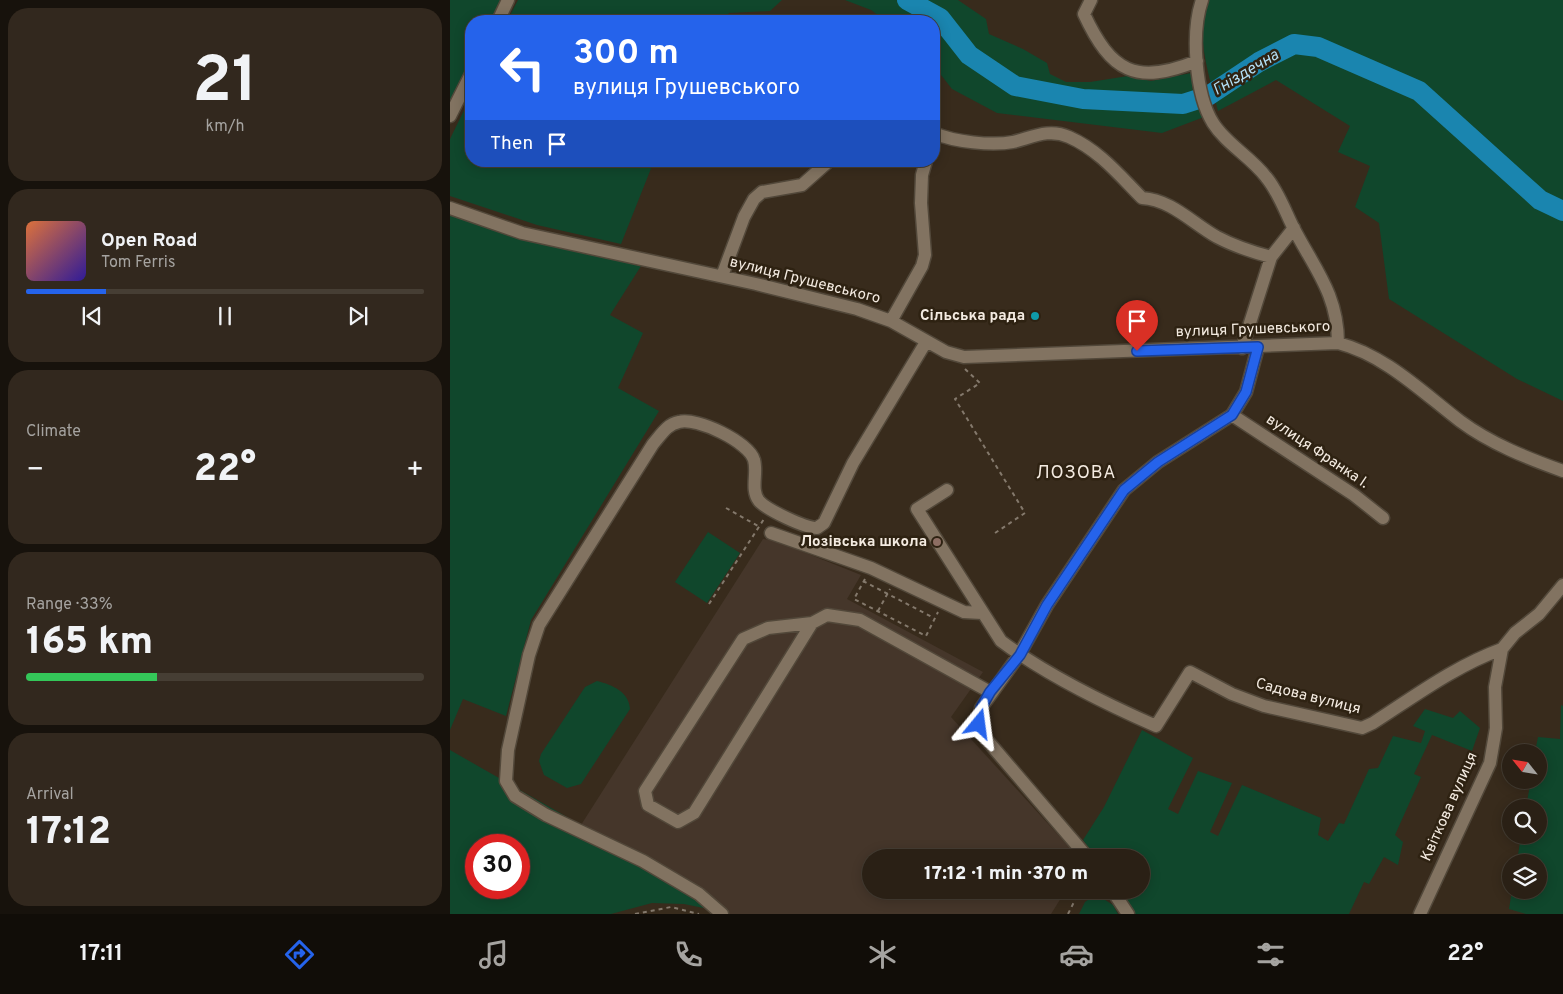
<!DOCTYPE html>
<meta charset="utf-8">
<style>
:root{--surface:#2a2015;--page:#32281e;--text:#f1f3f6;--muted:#a5a3a0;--line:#463e34;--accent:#2563eb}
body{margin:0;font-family:Overpass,sans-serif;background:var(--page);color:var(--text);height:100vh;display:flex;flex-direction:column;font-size:19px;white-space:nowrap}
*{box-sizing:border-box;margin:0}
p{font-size:16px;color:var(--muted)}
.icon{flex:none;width:28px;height:28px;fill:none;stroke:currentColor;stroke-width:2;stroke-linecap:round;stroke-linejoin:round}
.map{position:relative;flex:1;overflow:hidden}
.sheet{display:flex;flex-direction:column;gap:8px;padding:8px;background:#17120c;width:450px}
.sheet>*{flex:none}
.banner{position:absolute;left:15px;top:15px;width:475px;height:152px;border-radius:20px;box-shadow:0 2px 12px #0003,0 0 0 1px var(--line);background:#2563eb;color:#fff;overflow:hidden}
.needle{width:32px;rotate:300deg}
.controls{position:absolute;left:1052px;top:744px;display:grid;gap:10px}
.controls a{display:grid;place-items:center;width:45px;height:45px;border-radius:50%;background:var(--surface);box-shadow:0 2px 12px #0003,0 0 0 1px var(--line);font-size:25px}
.speed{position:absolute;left:15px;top:834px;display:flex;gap:10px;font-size:25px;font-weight:700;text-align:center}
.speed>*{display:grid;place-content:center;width:65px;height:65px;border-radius:50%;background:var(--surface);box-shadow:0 2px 12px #0003,0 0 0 1px var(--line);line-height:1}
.speed .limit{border:8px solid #d22;background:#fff;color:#111}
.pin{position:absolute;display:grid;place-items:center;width:42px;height:42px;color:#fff;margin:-51px -21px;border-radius:50% 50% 50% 0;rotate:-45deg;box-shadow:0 0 5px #0007}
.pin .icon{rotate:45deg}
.me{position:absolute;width:55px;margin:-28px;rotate:16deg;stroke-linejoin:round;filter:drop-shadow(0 0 4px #0008)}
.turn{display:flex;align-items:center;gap:18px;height:105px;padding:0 25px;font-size:22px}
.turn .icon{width:65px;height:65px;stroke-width:2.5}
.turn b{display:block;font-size:35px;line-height:42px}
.then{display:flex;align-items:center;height:48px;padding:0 25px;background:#0003;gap:10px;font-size:19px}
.big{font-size:38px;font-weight:800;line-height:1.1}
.sheet .card{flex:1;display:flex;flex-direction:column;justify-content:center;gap:8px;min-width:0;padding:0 18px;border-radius:20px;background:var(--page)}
.sheet .dial{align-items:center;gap:0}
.dial b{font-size:65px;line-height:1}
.song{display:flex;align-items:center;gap:15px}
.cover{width:60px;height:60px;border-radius:8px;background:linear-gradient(135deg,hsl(20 70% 55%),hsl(250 70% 35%))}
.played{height:5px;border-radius:2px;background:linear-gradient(90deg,var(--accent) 20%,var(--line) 20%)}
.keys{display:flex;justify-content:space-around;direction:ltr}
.heat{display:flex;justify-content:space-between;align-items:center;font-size:28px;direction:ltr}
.charge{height:8px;border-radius:4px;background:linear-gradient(90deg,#34c759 33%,var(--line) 0)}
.trip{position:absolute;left:412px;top:849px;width:288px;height:50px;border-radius:25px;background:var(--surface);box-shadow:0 2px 12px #0003,0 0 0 1px var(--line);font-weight:800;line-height:50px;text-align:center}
.tab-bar{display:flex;height:80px;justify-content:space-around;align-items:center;background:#110d08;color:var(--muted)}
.tab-bar .icon{width:35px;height:35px}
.tab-bar .current{color:var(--accent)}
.tab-bar b{font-size:22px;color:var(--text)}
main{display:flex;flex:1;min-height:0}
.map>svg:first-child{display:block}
.industrial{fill:#45362a}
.green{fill:#10472c;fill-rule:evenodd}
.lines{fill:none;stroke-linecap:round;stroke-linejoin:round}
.river{stroke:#1a85af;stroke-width:20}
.minor-casing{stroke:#52483a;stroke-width:15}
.path{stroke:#84796c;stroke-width:2;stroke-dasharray:4 4;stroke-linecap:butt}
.minor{stroke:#827361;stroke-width:12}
.route-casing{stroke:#184099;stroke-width:12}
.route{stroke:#2563eb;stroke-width:9}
.culture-dot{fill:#0f9aa8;stroke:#2e2212;stroke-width:2}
.education-dot{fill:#8d6e63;stroke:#2e2212;stroke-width:2}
.labels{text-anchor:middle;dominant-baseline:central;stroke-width:5;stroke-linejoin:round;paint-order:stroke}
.street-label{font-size:15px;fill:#f4ebe1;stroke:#2e2212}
.poi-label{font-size:15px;font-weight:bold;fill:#f4ebe1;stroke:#2e2212;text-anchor:end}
.water-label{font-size:16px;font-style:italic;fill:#b3dff6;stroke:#2e2212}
.quarter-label{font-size:18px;letter-spacing:1px;fill:#f4ebe1;stroke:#2e2212}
</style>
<main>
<section class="sheet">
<div class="card dial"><b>21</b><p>km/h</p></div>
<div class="card">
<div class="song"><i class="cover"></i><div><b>Open Road</b><p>Tom Ferris</p></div></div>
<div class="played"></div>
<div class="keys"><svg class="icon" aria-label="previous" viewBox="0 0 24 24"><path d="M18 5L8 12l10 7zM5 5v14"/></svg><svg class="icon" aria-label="pause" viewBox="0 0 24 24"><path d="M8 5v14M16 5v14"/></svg><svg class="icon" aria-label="next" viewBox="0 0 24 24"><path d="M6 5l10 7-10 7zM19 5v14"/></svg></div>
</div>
<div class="card"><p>Climate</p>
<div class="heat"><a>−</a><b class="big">22°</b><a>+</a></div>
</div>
<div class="card"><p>Range · 33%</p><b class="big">165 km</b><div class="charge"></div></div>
<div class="card"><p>Arrival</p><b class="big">17:12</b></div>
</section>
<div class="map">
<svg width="1113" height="914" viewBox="0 0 1113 914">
<rect width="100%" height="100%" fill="#382b1c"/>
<!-- industrial -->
<path class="industrial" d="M 313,539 L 326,541 L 411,575 L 397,599 L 533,672 L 501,717 L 621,849 L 624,857 L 421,858 L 421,890 L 616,890 L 601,914 L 279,914 L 251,888 L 131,825 Z"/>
<!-- green -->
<path class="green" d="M 0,0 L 51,0 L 41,21 L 21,21 L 21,60 L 0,102 Z
M 68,0 L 332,0 L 320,11 L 279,13 L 273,21 L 57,21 Z
M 395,0 L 508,0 L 536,19 L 539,34 L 573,49 L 597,63 L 600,74 L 616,82 L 640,82 L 678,76 L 701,81 L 741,73 L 743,93 L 754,117 L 712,133 L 547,113 L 502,89 L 484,66 L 484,21 L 436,21 L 421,10 Z
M 758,0 L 1113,0 L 1113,401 L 1067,379 L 939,299 L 929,223 L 905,207 L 920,166 L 888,152 L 900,126 L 826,80 L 768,111 C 760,78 744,34 758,0 Z
M 21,96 L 21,161 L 204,161 L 171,244 L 87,225 L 0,196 L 0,139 Z
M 0,215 L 63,237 L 191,266 L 160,315 L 193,333 L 168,388 L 209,411 L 81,620 L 56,716 L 13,699 L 0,730 Z
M 258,532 L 290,553 L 257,603 L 225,582 Z
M 147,681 C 163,685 179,692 180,709 L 131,784 L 117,788 L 94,775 L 89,761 L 91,754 L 135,687 Z
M 1111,705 L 1113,706 L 1113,914 L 1076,914 L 1059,909 L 1062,890 L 1089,890 L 1089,862 L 1067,862 L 1071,835 L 1089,835 L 1089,808 L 1076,807 L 1081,780 L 1089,780 L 1089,752 L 1085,752 L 1088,737 L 1110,739 Z
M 975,709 L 1003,718 L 1010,711 L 1030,728 L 1022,751 L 982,735 L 964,774 L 971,777 L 945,835 L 953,842 L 948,865 L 934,857 L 919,884 L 914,882 L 899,914 L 683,914 L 667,890 L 691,890 L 691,858 L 645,857 L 633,840 L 654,807 L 692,730 L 743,758 L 718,809 L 728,814 L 748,771 L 782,783 L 760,832 L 768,836 L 792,785 L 871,818 L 868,835 L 878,841 L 889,823 L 894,824 L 919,769 L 928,768 L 943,736 L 971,743 L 975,731 L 963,726 Z
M 0,750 L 131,825 L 251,888 L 278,913 L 234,904 L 202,903 L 161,914 L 0,914 ZM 26,845 L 69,845 L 69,888 L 26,888 Z
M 646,894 L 663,905 L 668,914 L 629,914 L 635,902 Z"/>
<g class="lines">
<!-- river -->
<path class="river" d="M 457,0 L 490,18 L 519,55 L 565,86 L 633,99 L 733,104 L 758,96 L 809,62 L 844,44 L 868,47 L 969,91 L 1090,200 L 1113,211"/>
<defs>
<path id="minor" d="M 641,0 L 634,14 C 661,72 686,86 747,61
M 752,0 C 741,32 745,94 763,123 C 776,144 801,157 816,177 C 828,191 835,211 843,227 C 864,268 888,294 888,343
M 48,21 L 58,0
M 0,116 L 21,74
M 484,133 C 504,142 542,146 563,142 C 583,137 599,128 619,137 C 649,150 670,176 692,198 C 722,200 742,223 767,237 C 784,246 802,252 821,257 L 844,228
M 0,208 L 72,233 L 306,284 L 407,309 L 441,321 L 496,352 L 514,357 L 888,343 C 935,355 972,392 1010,421 C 1041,444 1077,458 1113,471
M 272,276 L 294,217 L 304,199 L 312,192 L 352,185 L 379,161
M 441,321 L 472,266 L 475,255 L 471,203 L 472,175 L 476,161
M 792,348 L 821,257
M 782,415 L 904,495 L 933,518
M 497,490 L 467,509 L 551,641 C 595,674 656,704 706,726 L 740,672 L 782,694 L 814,706 L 912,728 L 923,723 C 965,696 1005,666 1052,649
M 321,533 L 421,568 L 514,612 L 532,613
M 362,623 L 318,628 L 293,639 L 195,791 L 198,805 L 228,822 L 244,813 L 362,623 L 377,615 L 410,620 L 540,692
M 638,858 L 536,739 L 529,724 L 531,708 L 569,655 L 597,605 L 674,490 L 708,462 L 782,415 L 796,392 L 808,347
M 662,890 L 678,914
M 272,914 L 249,894 L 193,861 L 96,815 L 65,796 L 56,781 L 58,750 L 79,655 L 89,625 L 203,444 C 211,435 217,424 229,422 C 247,417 299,442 304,460 C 308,473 300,489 309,501 C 317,510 355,528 367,528 L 374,523 L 403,463 L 476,342
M 970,914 L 1040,763 L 1046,728 L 1045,687 L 1052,649 L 1065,633 L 1089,614 L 1113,585"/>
</defs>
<!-- minor casing -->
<use href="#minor" class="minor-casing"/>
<!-- path -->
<path class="path" d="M 515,369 L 530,383 L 505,399 L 575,513 L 545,533
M 276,508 L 308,526
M 415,579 L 404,599 L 476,636 L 488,612
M 413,581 L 484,618
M 259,604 L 314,519
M 428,611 L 440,589
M 185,914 L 221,907 L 249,914
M 618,914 L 630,890"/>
<!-- minor -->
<use href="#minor" class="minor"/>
</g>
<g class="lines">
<defs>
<path id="route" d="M 529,724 L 531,708 L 540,692 L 570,655 L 597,605 L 674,490 L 708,462 L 782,415 L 796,392 L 808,347 L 687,351"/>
</defs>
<!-- route casing -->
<use href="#route" class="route-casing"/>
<!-- route -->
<use href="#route" class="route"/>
</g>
<!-- markers -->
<circle class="culture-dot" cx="585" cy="316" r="5"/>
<circle class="education-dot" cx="487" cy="542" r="5"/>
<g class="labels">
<!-- street labels -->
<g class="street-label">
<text transform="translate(355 281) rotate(14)">вулиця Грушевського</text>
<text transform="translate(803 330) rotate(-2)">вулиця Грушевського</text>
<text transform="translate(867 452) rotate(34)">вулиця Франка І.</text>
<text transform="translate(858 697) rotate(14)">Садова вулиця</text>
<text transform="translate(1000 807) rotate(-66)">Квіткова вулиця</text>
</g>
<!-- poi labels -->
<g class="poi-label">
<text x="575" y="316">Сільська рада</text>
<text x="477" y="542">Лозівська школа</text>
</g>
<!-- water labels -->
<g class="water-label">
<text transform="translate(796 73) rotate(-31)">Гніздечна</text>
</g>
<!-- quarter labels -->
<g class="quarter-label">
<text x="626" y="473">ЛОЗОВА</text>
</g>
</g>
</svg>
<div class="controls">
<a><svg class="needle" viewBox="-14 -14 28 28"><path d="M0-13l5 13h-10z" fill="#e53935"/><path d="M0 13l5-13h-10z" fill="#a5a3a0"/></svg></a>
<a><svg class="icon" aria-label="search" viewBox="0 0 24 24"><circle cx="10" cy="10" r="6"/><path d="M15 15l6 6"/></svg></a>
<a><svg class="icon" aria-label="layers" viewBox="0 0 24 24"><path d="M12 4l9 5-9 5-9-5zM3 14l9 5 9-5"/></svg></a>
</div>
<div class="speed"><div class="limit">30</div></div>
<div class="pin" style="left:687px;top:351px;background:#d93025"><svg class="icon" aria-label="arrive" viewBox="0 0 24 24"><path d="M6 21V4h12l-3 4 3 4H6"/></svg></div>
<svg class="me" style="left:529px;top:724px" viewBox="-20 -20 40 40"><path d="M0-17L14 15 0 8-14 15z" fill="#2563eb" stroke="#fff" stroke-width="4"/></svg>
<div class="trip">17:12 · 1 min · 370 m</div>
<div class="banner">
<div class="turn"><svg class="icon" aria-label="left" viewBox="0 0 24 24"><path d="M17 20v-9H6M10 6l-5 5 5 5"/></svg><div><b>300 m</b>вулиця Грушевського</div></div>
<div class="then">Then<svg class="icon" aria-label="arrive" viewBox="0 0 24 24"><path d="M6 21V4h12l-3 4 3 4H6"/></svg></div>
</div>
</div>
</main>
<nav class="tab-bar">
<b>17:11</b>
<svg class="icon current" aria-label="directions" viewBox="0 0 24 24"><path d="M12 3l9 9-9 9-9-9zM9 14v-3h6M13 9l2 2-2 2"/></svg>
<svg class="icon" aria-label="music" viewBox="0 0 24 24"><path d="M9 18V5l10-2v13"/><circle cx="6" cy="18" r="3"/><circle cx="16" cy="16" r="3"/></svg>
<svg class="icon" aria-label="phone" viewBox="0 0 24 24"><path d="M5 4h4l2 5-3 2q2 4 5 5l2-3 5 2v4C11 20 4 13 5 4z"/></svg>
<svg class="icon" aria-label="climate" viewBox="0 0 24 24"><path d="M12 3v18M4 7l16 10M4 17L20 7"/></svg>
<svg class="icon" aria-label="car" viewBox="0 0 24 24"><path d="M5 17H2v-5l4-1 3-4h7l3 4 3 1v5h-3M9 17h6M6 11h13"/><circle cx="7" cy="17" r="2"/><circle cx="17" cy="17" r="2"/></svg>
<svg class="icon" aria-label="filters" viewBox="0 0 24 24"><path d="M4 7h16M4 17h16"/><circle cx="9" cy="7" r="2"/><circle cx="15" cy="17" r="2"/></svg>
<b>22°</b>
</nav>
